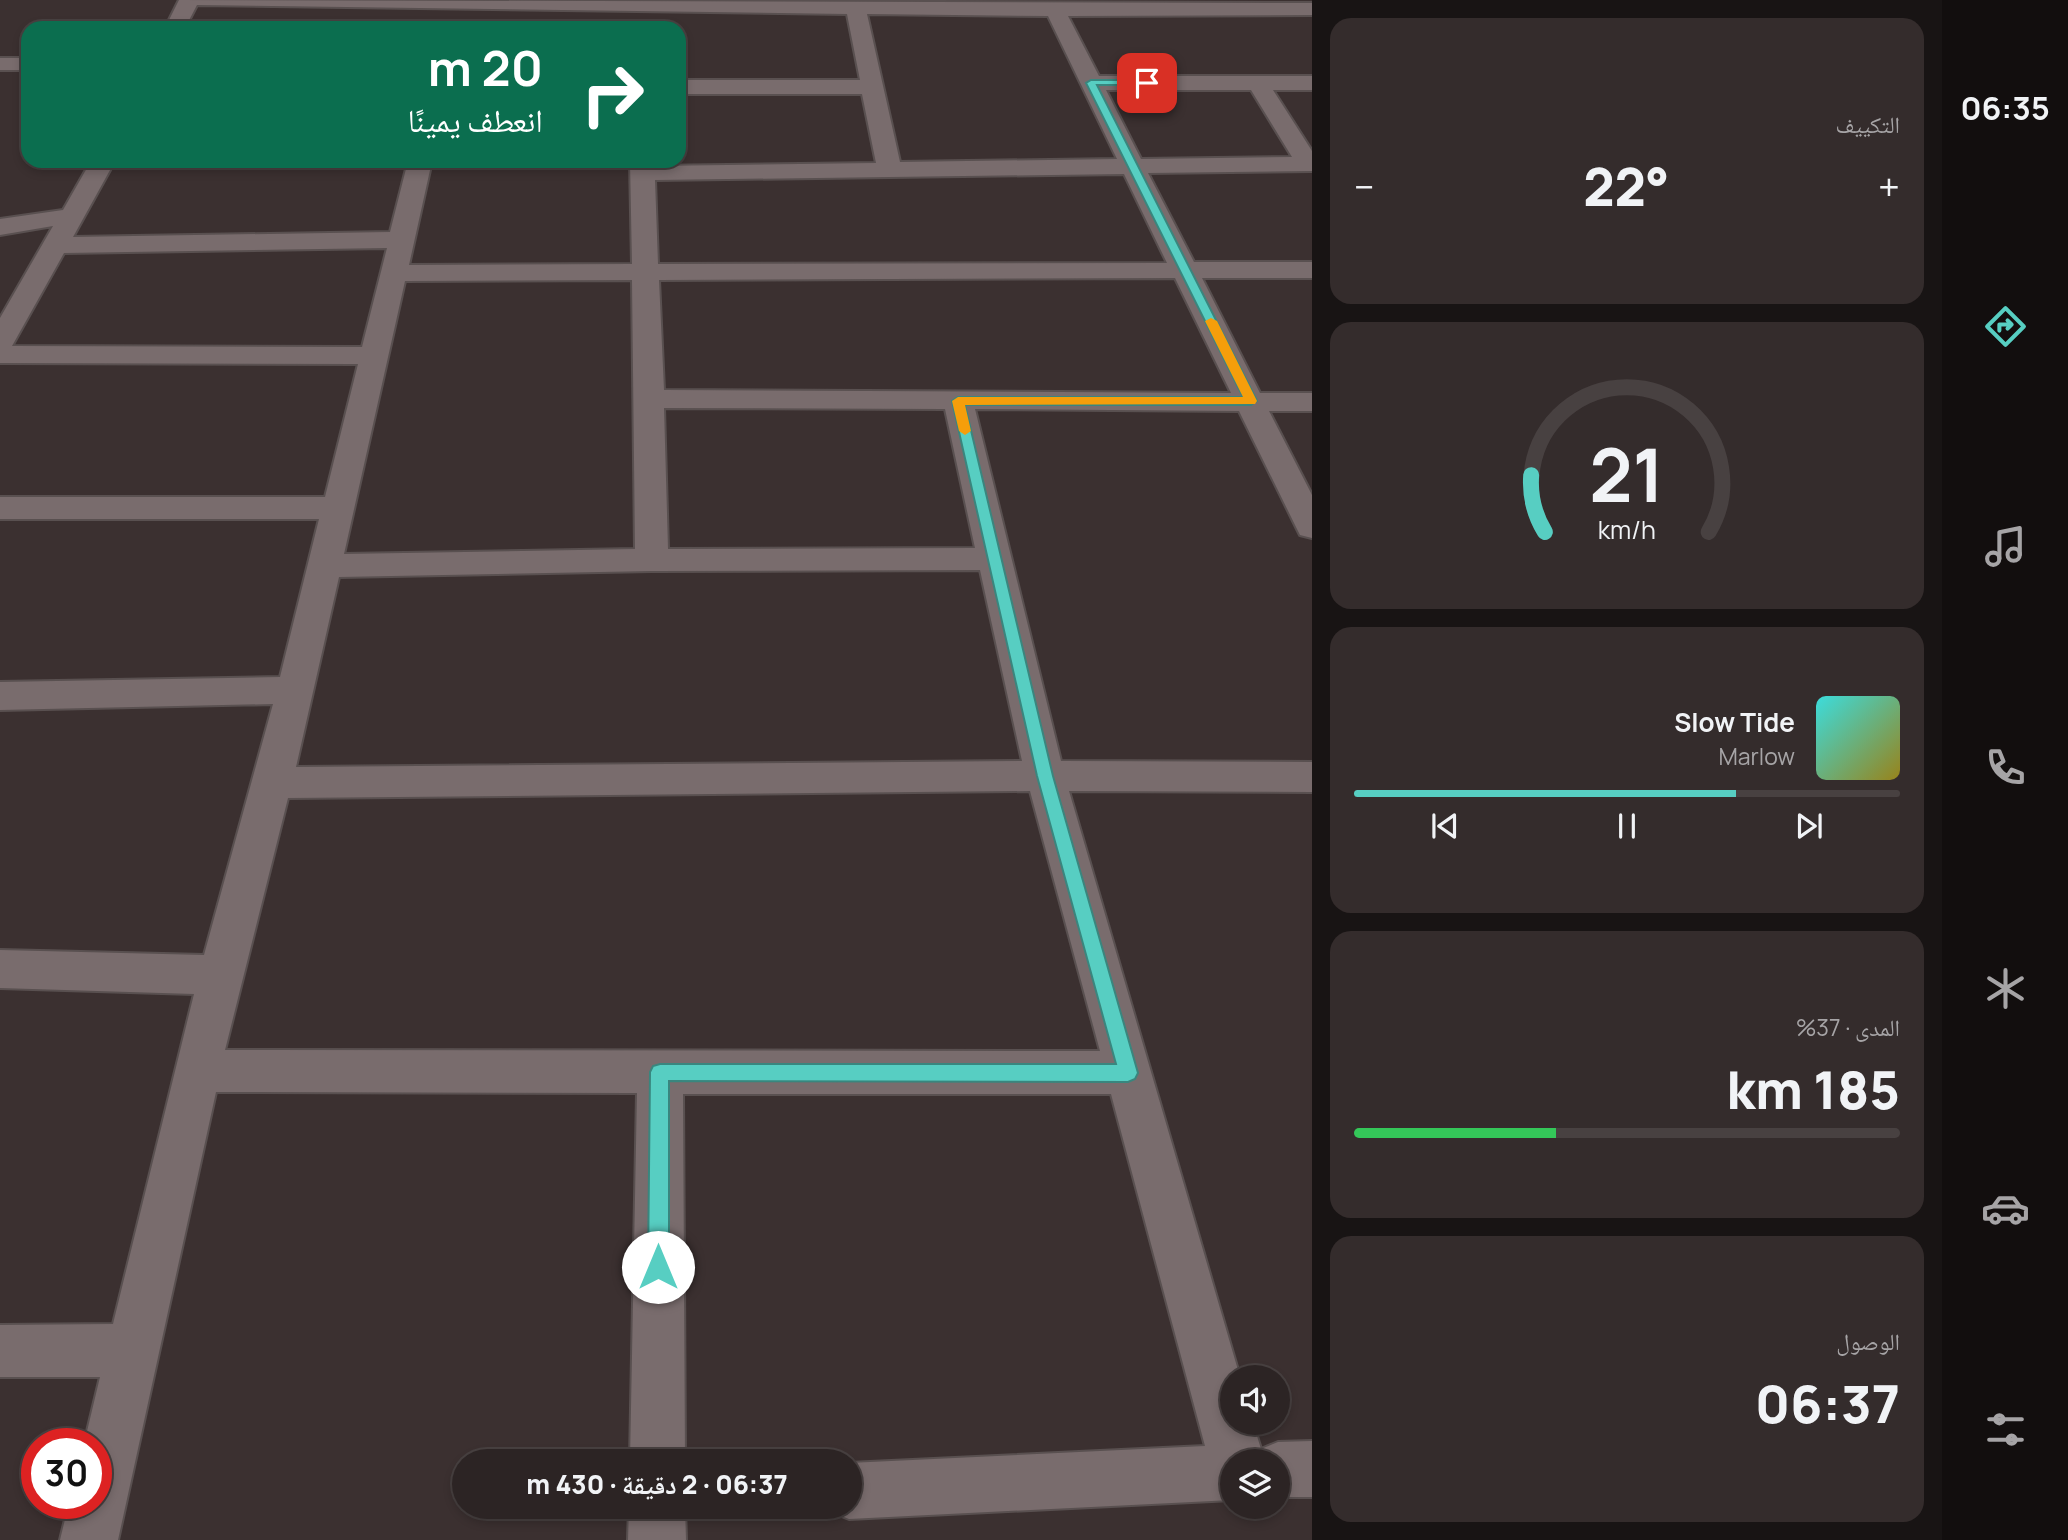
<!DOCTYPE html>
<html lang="ar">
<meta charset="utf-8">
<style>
:root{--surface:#2c2424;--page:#342c2c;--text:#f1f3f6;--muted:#a6a4a6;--line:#484141;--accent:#57cec2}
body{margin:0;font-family:Manrope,"Noto Naskh Arabic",sans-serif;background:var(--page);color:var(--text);direction:rtl;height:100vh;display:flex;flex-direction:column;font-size:26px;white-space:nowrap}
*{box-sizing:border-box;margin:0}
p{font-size:23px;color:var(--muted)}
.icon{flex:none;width:38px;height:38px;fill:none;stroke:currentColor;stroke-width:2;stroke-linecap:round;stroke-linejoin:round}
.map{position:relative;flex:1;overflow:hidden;direction:ltr}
.side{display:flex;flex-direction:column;gap:18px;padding:18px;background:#181414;width:630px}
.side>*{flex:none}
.banner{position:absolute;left:21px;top:21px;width:665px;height:147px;border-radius:21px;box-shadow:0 4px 10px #0003,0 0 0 2px var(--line);direction:rtl;background:#0b6e4f;color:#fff;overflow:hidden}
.controls{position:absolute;left:1220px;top:1365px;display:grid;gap:14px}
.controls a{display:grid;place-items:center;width:70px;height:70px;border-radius:50%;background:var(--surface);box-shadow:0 4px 10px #0003,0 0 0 2px var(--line);font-size:35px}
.speed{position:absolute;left:21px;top:1428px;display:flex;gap:14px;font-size:35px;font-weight:700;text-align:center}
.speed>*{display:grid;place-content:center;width:91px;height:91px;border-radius:50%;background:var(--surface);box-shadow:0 4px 10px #0003,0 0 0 2px var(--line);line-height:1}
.speed .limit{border:10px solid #d22;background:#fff;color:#111}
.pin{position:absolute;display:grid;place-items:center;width:60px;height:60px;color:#fff;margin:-30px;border-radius:14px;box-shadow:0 4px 10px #0006}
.me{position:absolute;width:77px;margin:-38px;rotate:0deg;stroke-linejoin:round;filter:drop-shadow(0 0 5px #0008)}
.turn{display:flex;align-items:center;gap:24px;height:147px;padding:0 28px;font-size:32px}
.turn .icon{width:91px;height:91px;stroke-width:2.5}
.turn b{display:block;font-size:49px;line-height:60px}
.big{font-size:52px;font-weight:800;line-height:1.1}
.side .tile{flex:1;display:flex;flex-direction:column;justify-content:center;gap:10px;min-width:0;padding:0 24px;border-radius:21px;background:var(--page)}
.side .dial{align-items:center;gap:0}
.dial svg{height:182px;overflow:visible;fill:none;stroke:var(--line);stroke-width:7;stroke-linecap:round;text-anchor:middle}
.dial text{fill:var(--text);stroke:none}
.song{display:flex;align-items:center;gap:21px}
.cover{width:84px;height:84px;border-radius:10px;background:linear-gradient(135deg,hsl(180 70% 55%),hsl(50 70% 35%))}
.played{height:7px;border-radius:4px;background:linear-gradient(90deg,var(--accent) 70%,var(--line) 70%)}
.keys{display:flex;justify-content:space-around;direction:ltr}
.heat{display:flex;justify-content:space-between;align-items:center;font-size:38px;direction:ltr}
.charge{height:10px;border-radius:5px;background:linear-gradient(90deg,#34c759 37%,var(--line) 0)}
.trip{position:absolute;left:452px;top:1449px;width:410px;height:70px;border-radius:35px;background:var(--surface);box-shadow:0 4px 10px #0003,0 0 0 2px var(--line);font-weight:800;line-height:70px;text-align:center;direction:rtl}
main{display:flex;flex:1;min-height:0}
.tab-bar{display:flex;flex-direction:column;width:126px;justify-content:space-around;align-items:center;background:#120e0e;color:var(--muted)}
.tab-bar .icon{width:49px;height:49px}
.tab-bar .active{color:var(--accent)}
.tab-bar b{font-size:32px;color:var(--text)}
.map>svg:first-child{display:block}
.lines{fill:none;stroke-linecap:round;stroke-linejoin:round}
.minor-casing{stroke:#595050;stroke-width:4}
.minor{fill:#796c6d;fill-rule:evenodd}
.route{fill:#57cec2;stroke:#39867e;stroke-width:2}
.slow{fill:#f59e0b}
</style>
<main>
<nav class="tab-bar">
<b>06:35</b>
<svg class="icon active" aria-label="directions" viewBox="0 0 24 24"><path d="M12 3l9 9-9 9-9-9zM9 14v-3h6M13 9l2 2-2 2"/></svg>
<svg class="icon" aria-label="music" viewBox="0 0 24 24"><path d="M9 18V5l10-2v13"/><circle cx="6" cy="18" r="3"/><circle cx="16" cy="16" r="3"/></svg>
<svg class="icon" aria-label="phone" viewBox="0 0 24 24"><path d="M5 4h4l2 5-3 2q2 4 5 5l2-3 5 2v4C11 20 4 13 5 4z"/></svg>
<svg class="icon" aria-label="climate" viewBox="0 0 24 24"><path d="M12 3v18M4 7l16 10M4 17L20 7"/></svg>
<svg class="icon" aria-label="car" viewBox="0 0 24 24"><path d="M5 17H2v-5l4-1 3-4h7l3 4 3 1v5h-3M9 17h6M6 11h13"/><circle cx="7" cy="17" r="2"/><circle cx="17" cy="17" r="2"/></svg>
<svg class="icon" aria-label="filters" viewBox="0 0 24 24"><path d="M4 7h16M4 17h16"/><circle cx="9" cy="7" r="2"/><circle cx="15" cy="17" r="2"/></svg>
</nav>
<section class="side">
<div class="tile"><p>التكييف</p>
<div class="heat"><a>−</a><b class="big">22°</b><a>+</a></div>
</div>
<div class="tile dial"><svg viewBox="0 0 100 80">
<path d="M14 69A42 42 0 1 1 86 69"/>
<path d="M14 69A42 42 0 0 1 8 44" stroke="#57cec2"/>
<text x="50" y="56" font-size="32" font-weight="700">21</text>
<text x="50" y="72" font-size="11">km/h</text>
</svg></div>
<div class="tile">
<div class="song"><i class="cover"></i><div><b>Slow Tide</b><p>Marlow</p></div></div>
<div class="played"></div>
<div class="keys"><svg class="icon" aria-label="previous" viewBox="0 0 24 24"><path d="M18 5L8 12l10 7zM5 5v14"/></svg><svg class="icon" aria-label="pause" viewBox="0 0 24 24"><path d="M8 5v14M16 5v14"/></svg><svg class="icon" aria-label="next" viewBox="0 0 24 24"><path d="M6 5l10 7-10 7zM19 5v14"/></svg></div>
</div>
<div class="tile"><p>المدى · 37%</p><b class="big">185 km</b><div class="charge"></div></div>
<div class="tile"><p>الوصول</p><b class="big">06:37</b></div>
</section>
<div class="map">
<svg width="1312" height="1540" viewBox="0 0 1312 1540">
<rect width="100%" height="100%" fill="#3b3030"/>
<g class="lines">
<defs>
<path id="minor" d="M 179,0 L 1312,3 L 1312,15 L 1068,16 L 1099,76 L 1312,76 L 1312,90 L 1273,90 L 1312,151 L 1312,171 L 1148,173 L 1194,262 L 1312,262 L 1312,278 L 1202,278 L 1260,393 L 1312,393 L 1312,411 L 1269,411 L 1312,495 L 1312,538 L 1300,535 L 1296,527 L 1239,411 L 975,409 L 1061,761 L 1312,762 L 1312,792 L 1069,791 L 1240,1377 L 1232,1377 L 1232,1423 L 1253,1423 L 1261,1449 L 1278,1442 L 1312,1441 L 1312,1497 L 1278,1497 L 1278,1461 L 1232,1461 L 1232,1500 L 849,1519 L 829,1511 L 828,1507 L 849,1507 L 849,1463 L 1205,1446 L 1111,1094 L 683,1094 L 685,1461 L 630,1461 L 637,1093 L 216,1092 L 118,1540 L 60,1540 L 69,1503 L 96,1503 L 96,1444 L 84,1444 L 100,1377 L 0,1377 L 0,1325 L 113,1324 L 194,994 L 0,988 L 0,950 L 204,955 L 273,704 L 0,710 L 0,682 L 280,677 L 319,519 L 0,519 L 0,497 L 325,497 L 358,364 L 0,363 L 0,318 L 53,226 L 0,235 L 0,219 L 63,210 L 91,161 L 115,161 L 73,237 L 390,232 L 408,161 L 432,161 L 409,265 L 632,264 L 630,161 L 654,161 L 654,166 L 876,163 L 862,94 L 679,94 L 679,80 L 860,80 L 847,14 L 197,5 L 185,28 L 165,28 ZM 867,14 L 1048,16 L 1117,159 L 900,162 ZM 1106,90 L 1251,90 L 1292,157 L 1141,159 ZM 1124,174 L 1167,263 L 658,264 L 655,180 ZM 387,248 L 362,347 L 12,346 L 64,253 ZM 1175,278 L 1231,393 L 664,390 L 659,280 ZM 632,280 L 635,549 L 344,554 L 405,281 ZM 664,408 L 945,409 L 975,548 L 668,549 ZM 980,570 L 1022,761 L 296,767 L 339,577 L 652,571 ZM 1030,791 L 1100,1051 L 225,1050 L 288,798 Z
M 0,58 L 28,58 L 28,70 L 0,70 Z
M 629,1507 L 685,1507 L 686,1540 L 628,1540 Z"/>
</defs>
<!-- minor casing -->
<use href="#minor" class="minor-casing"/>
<!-- minor -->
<use href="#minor" class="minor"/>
</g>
<!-- route -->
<path class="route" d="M 1091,80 L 1147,80 L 1151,83 L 1147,85 L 1097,85 L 1257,401 L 1251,405 L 965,405 L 1053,776 L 1138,1073 L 1135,1079 L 1128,1082 L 669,1081 L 669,1267 L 666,1274 L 658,1277 L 651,1274 L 648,1267 L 650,1072 L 653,1066 L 660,1064 L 1116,1064 L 1037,776 L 952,401 L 958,397 L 1243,397 L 1086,83 Z"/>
<!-- slow -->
<path class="slow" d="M 1211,318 L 1217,321 L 1257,401 L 1255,404 L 965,405 L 971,431 L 965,435 L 959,431 L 952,401 L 958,397 L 1243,397 L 1205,321 Z"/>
</svg>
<div class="controls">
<a><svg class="icon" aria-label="sound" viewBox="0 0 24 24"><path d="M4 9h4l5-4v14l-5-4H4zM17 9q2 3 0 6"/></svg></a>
<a><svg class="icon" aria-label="layers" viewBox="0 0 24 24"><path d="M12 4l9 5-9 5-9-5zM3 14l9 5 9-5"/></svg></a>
</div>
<div class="speed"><div class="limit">30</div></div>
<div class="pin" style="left:1147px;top:83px;background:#d93025"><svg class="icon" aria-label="arrive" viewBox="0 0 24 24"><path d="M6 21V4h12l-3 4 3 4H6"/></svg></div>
<svg class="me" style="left:658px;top:1267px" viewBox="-20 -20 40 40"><circle r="19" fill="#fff"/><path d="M0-13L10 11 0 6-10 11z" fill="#57cec2"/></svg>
<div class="trip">06:37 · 2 دقيقة · 430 m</div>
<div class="banner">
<div class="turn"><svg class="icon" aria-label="right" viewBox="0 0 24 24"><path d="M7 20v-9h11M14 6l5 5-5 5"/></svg><div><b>20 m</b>انعطف يمينًا</div></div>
</div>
</div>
</main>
